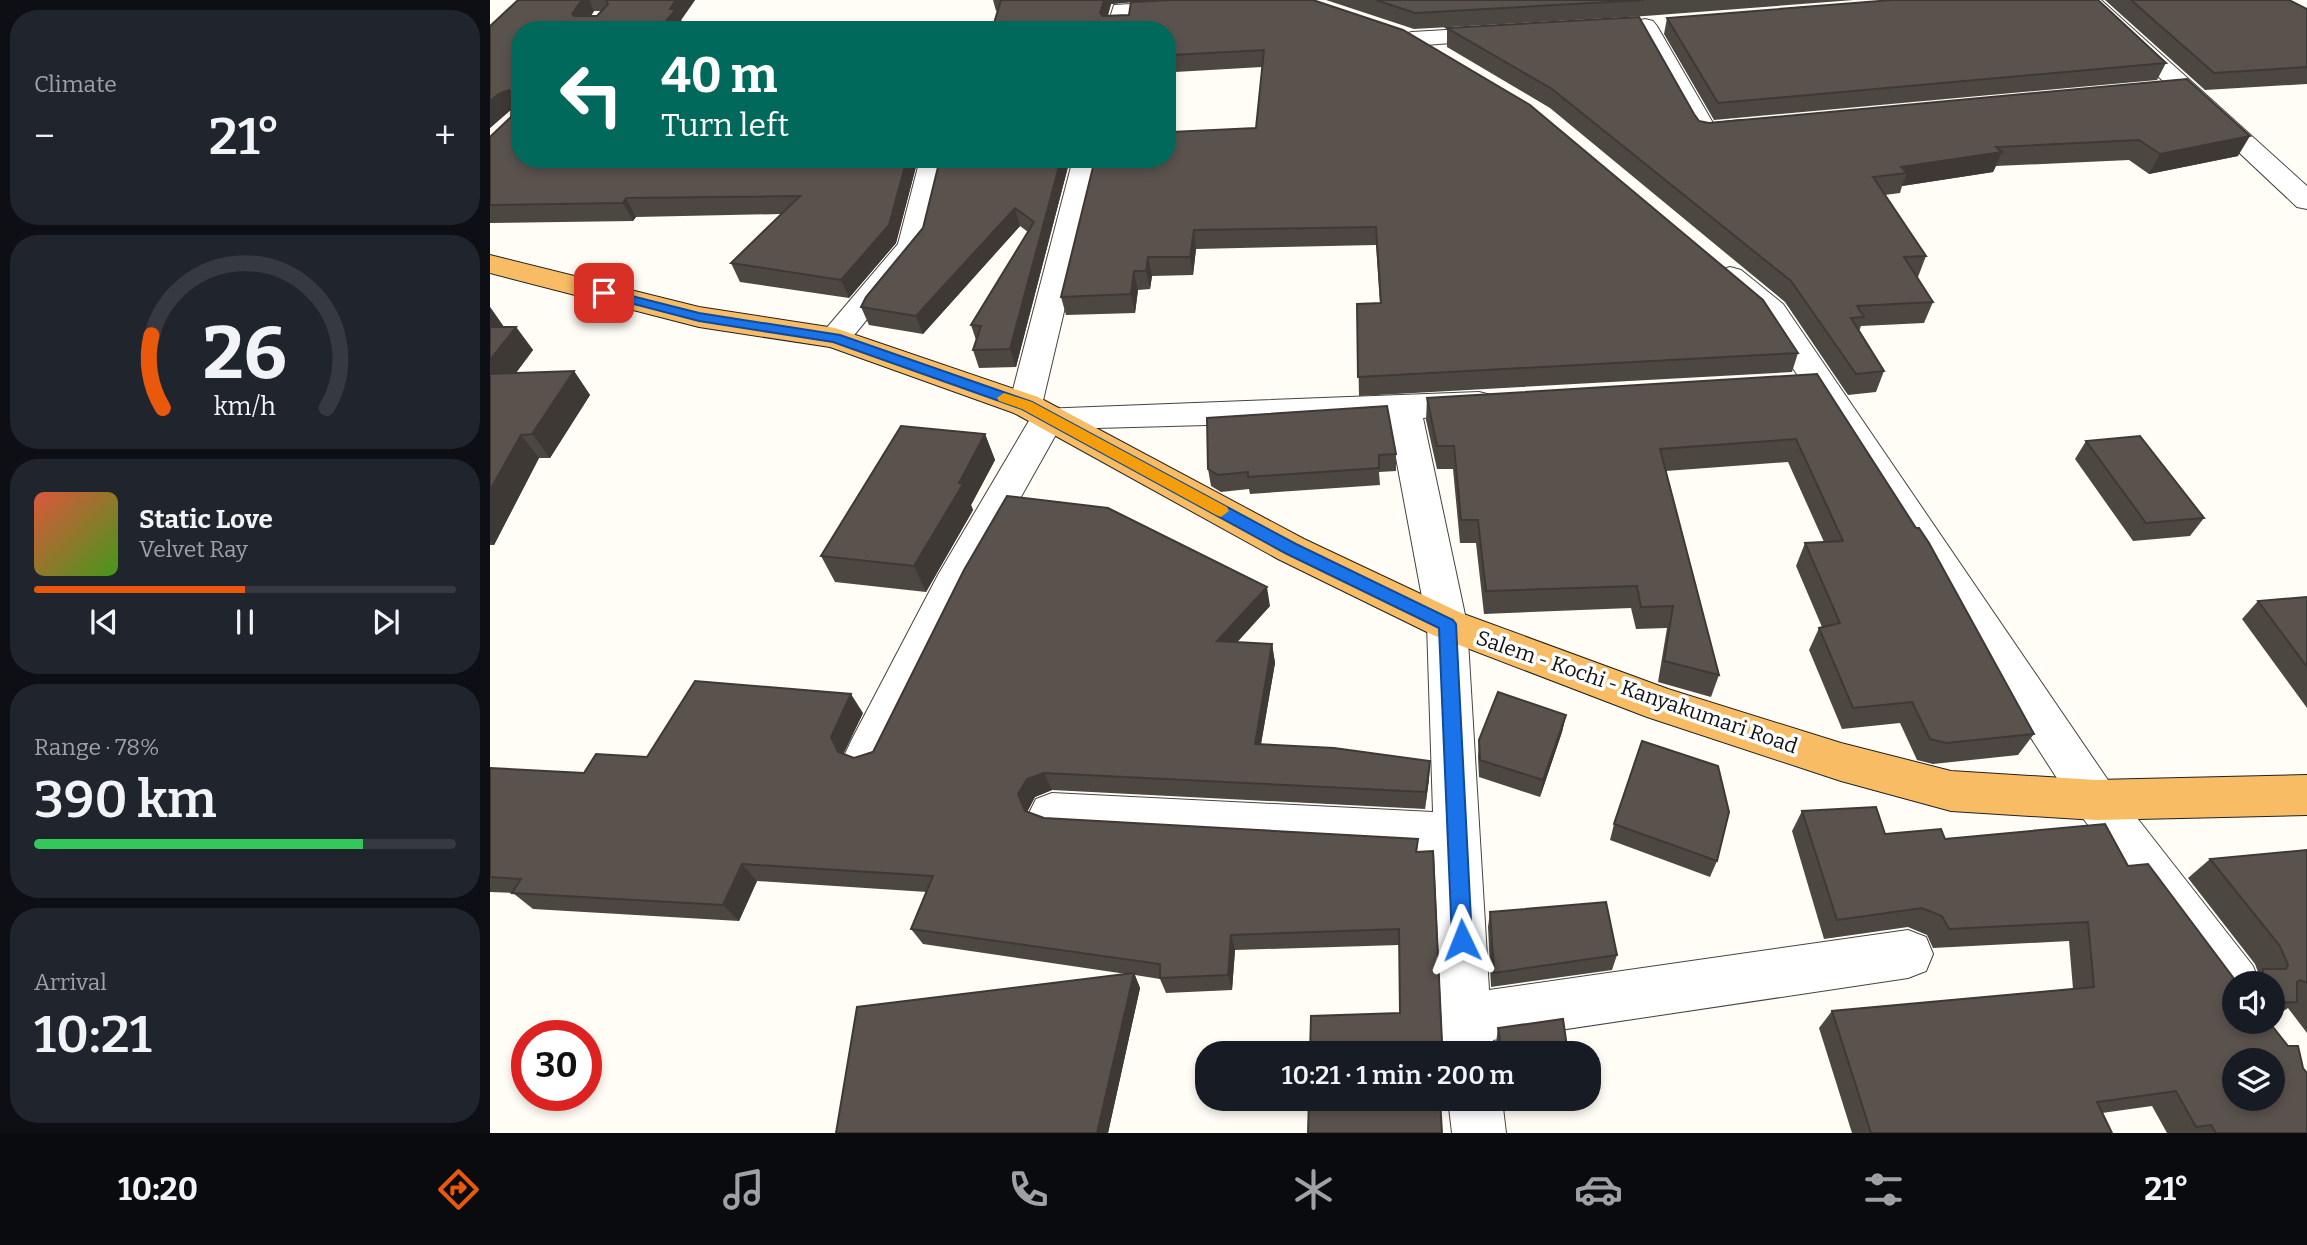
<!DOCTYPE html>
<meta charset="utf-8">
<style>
:root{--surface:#171b24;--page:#20242c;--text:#f1f3f6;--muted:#9ea1a6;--line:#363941;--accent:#ea580c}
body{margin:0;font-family:Bitter,serif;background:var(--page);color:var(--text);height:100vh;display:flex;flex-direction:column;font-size:26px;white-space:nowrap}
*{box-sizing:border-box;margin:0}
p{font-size:23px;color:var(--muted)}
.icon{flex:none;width:38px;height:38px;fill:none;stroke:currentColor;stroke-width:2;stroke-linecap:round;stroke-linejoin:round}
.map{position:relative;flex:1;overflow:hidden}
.drawer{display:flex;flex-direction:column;gap:10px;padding:10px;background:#0d0f14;width:490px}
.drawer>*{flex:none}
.top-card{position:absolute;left:21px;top:21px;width:665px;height:147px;border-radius:28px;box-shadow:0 4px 10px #0003;background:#00695c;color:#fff;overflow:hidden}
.fabs{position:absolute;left:1732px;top:971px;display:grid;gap:14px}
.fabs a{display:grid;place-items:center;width:63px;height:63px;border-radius:50%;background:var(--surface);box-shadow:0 4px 10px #0003;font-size:35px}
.speed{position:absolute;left:21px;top:1020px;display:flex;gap:14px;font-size:35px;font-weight:700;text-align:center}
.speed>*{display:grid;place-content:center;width:91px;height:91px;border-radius:50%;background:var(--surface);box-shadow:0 4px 10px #0003;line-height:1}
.speed .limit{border:10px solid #d22;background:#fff;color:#111}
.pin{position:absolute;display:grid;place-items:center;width:60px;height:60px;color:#fff;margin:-30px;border-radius:14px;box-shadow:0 4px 10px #0006}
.me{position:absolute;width:77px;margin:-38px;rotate:358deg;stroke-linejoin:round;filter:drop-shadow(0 0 5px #0008)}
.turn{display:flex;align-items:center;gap:24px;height:147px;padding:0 35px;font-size:32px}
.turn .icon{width:91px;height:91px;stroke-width:2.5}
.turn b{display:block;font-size:49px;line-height:60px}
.big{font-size:52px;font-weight:600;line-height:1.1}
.drawer .tile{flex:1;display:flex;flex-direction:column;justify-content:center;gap:10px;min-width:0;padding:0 24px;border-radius:28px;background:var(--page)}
.drawer .dial{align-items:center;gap:0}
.dial svg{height:182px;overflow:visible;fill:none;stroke:var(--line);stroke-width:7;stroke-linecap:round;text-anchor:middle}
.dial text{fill:var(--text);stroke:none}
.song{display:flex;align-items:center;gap:21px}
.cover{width:84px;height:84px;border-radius:10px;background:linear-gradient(135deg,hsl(10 70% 55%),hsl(100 70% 35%))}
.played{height:7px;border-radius:4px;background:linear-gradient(90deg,var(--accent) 50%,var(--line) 50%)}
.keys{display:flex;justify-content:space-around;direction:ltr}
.heat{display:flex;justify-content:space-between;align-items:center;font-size:38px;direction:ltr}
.charge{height:10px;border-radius:5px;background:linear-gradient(90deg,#34c759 78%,var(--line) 0)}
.trip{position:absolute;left:705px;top:1041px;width:406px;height:70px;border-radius:28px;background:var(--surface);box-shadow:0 4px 10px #0003;font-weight:600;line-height:70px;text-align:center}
.tabs{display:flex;height:112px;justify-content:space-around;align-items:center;background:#090b0e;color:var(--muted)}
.tabs .icon{width:49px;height:49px}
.tabs .active{color:var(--accent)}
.tabs b{font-size:32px;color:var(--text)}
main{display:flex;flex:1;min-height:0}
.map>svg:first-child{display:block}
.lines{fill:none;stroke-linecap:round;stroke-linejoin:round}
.minor-casing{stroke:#444;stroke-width:2}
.trunk-casing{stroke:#222;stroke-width:2}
.minor{fill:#fff;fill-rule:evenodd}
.trunk{fill:#f7bc64;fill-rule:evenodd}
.wall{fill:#4d4742;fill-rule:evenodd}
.shaded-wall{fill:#3f3936}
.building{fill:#5a524d;stroke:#3f3936;stroke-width:2;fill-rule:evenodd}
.route{fill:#1a73e8;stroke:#114b97;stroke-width:2}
.slow{fill:#f59e0b}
.labels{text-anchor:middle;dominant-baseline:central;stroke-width:7;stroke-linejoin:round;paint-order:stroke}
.street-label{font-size:21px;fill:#111;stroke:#fff}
</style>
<main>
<section class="drawer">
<div class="tile"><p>Climate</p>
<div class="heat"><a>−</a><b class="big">21°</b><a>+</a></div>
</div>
<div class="tile dial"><svg viewBox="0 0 100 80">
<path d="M14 69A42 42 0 1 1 86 69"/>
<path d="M14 69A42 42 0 0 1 9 37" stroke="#ea580c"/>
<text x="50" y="56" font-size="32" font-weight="700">26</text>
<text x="50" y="72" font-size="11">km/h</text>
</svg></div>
<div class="tile">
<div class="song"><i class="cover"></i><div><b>Static Love</b><p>Velvet Ray</p></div></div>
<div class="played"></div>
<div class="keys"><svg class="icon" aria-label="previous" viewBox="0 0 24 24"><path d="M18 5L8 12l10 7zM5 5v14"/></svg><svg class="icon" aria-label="pause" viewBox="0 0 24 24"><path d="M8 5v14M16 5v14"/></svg><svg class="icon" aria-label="next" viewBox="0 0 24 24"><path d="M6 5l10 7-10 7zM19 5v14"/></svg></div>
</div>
<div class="tile"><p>Range · 78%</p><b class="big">390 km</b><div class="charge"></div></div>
<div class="tile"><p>Arrival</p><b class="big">10:21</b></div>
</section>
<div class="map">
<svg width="1817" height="1133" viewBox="0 0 1817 1133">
<rect width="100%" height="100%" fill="#fffdf5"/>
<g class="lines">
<defs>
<path id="minor" d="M 1587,0 L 1611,0 L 1817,186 L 1817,209 L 1807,207 Z
M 693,1 L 701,3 L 704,8 L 701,13 L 642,16 L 640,30 L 616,30 L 624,5 Z
M 1155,19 L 1163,21 L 1167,26 L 1223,123 L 1251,120 L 1260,122 L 1264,128 L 1260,134 L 1215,140 L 1206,138 L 1143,26 L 1147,21 Z
M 1007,27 L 1015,29 L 1019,34 L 1015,39 L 922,46 L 914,44 L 910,39 L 914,34 L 922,32 Z
M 430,159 L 457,159 L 437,246 L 356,345 L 345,348 L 334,345 L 329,338 L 334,331 L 408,244 Z
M 583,159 L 610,159 L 551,409 L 989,392 L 1001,395 L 1006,403 L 1001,411 L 933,418 L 977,624 L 999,990 L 1418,930 L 1436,937 L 1443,954 L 1436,971 L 1418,978 L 1003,1040 L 1005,1054 L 953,1054 L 944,854 L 562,833 L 546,827 L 539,813 L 546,799 L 562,793 L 943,812 L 937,624 L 899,420 L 569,429 L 480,588 L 393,767 L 377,773 L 361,767 L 355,754 L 361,741 L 448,575 L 543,414 L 536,416 L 524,413 L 519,405 Z
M 1240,267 L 1251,270 L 1293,304 L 1622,786 L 1763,966 L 1770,984 L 1745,984 L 1745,1009 L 1727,1002 L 1590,814 L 1270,317 L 1225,276 L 1229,270 Z
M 958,1099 L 1012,1099 L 1016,1133 L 962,1133 Z"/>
<path id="trunk" d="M 0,255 L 209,307 L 345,328 L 548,397 L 814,539 L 971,613 L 1178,689 L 1351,743 L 1461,771 L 1606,780 L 1817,775 L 1817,815 L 1606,820 L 1461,811 L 1351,781 L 1157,717 L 943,635 L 788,559 L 524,413 L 340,347 L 209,327 L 0,273 Z"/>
</defs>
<!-- minor casing -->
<use href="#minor" class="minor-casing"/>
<!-- trunk casing -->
<use href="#trunk" class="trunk-casing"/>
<!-- minor -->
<use href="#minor" class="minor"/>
<!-- trunk -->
<use href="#trunk" class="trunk"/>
</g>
<!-- wall -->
<path class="wall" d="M 28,0 L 205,0 L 191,20 L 194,25 L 30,159 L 428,159 L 406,243 L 359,298 L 250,282 L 241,263 L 291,214 L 146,217 L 143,221 L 0,223 L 0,137 L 21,117 L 21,110 L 0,128 L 0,26 ZM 104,11 L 111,11 L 107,16 L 101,16 Z
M 503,0 L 667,0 L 651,1 L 823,0 L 1308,353 L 1302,372 L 869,396 L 867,304 L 890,303 L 886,245 L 706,249 L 703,275 L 662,276 L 660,289 L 648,290 L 645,313 L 576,315 L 571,297 L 677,159 L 508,10 L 506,11 ZM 641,2 L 639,15 L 618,16 L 621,4 ZM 772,67 L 766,128 L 684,132 L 685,72 Z
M 836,0 L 1364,0 L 1155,16 L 924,29 Z
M 1615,0 L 1799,0 L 1817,9 L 1817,84 L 1715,90 Z
M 1177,18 L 1676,63 L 1667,80 L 1224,120 L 1174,34 Z
M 957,28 L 1204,114 L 1209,121 L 1219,123 L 1697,79 L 1748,156 L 1659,174 L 1639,160 L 1506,166 L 1503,172 L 1412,186 L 1410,193 L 1395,195 L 1436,256 L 1428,277 L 1426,277 L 1443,302 L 1434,323 L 1371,326 L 1369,331 L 1394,371 L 1386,392 L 1358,395 L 1295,302 L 1060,108 L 957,47 Z
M 580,159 L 526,367 L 489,368 L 483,350 L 486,340 L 481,325 L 538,232 L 530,226 L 433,334 L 379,325 L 371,307 L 433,228 Z
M 0,307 L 14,327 L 26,327 L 43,350 L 26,373 L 84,371 L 100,395 L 60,458 L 49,458 L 4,545 L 0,545 Z
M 1327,374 L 1544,734 L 1528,755 L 1443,764 L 1427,760 L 1410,723 L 1352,729 L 1319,650 L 1329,628 L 1332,627 L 1306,566 L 1315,543 L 1334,542 L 1298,462 L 1176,471 L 1229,675 L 1221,697 L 1168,682 L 1177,628 L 1146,629 L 1141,608 L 994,614 L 986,543 L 970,543 L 963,469 L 947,469 L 936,420 L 937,398 Z
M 495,434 L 505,460 L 481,505 L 483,510 L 436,592 L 345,582 L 331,556 Z
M 1596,441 L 1714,518 L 1700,536 L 1643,541 L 1585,459 Z
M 906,454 L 906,471 L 889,472 L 890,485 L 760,494 L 759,489 L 731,492 L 721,486 L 718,469 Z
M 1817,597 L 1817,708 L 1752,619 L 1768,601 Z
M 780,606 L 747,642 L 782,644 L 785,663 L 771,744 L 940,761 L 939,779 L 935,809 L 562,790 L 545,797 L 537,812 L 554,818 L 928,839 L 927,852 L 952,1042 L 1006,1043 L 1008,1028 L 1078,1054 L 820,1054 L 910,1013 L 909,945 L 745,950 L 742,990 L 676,993 L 670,979 L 645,975 L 650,988 L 618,1133 L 346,1133 L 636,974 L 433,944 L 421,929 L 437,892 L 267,881 L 249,921 L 43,909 L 23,893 L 0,892 L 0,768 L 94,773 L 157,757 L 373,713 L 353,754 L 364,758 Z
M 1076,715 L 1072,732 L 1050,797 L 989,777 L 988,757 L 989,740 Z
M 1312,811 L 1395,834 L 1455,839 L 1638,866 L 1817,1133 L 1677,1133 L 1662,1106 L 1612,1113 L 1622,1133 L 1362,1133 L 1329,1028 L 1342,1011 L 1583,989 L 1579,941 L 1443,948 L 1437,935 L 1418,927 L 1334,939 L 1302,831 Z
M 1124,824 L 1227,861 L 1220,877 L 1120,840 Z
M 1817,850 L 1817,1033 L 1798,1008 L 1783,1018 L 1783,984 L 1752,984 L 1768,972 L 1765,964 L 1698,878 L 1720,859 Z
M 1000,912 L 1127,955 L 1122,970 L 1001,987 L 998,927 Z"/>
<!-- shaded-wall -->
<path class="shaded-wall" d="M 92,0 L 99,0 L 104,11 L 91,30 L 82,14 Z
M 186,0 L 205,0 L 191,20 L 194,25 L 190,30 L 169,30 L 180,9 Z
M 614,0 L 667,0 L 621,4 L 613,29 L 610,13 Z
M 683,55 L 685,72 L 684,150 L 681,132 Z
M 19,90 L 29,108 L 19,111 L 0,128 L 0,101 L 9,94 Z
M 1760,136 L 1748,156 L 1659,174 L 1670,154 Z
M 1512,152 L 1503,172 L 1412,186 L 1417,173 L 1411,167 Z
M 417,159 L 428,159 L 406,243 L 359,298 L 351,280 Z
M 571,159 L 580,159 L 526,367 L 520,349 Z
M 136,198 L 146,217 L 143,221 L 133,203 Z
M 525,208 L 530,226 L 433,334 L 426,316 Z
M 704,230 L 706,249 L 703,275 L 700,257 Z
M 658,257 L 662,276 L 660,289 L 656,271 Z
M 644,271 L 648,290 L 645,313 L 641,294 Z
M 0,307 L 16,330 L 0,350 Z
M 26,327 L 43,350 L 7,398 L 0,389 L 0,360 Z
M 84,371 L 100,395 L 60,458 L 42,434 Z
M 495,434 L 505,460 L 481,505 L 483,510 L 436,592 L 424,566 Z
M 31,435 L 49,458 L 4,545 L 0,541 L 0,490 Z
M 777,587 L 780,606 L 731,660 L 727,641 Z
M 782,644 L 785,663 L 768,761 L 765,744 Z
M 361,694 L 373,713 L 353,755 L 348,752 L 341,737 Z
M 1076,715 L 1072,732 L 1050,797 L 1053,780 Z
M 940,761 L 939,779 L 935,809 L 936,792 Z
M 554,773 L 562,790 L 545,797 L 537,812 L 544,828 L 528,794 L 537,779 Z
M 252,864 L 267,881 L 249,921 L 233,905 Z
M 741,935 L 745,950 L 742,990 L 738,975 Z
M 644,973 L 650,988 L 618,1133 L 607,1133 Z"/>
<!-- building -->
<path class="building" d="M 28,0 L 92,0 L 82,14 L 84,16 L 107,16 L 118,4 L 116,0 L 186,0 L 180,9 L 186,9 L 169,30 L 30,30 L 30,159 L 417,159 L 399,225 L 351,280 L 241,263 L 310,196 L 136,198 L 133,203 L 0,205 L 0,137 L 21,117 L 22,93 L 19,90 L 9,94 L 0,101 L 0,26 Z
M 511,0 L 614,0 L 610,13 L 613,16 L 639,15 L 641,2 L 682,0 L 823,0 L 913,30 L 1040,105 L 1273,300 L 1308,353 L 868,377 L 867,304 L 891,303 L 886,227 L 704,230 L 700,257 L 658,257 L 656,271 L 644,271 L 641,294 L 571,297 L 605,159 L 677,159 L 677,30 L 502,30 ZM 774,50 L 766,128 L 681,132 L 683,55 Z
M 886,0 L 1154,0 L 925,13 Z
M 1402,0 L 1608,0 L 1676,63 L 1228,103 L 1177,18 Z
M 1641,0 L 1799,0 L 1817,9 L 1817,67 L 1724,73 Z
M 1149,17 L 1204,114 L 1209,121 L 1219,123 L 1697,79 L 1760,136 L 1670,154 L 1649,140 L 1506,147 L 1512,152 L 1411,167 L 1417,173 L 1383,177 L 1436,256 L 1414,257 L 1443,302 L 1367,306 L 1374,317 L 1361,318 L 1394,371 L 1366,374 L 1301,281 L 1062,89 L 957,28 Z
M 450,159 L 571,159 L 520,349 L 483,350 L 491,326 L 481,325 L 544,222 L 525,208 L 426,316 L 371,307 L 376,297 L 433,228 Z
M 0,327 L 26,327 L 0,360 Z
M 84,371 L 42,434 L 31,435 L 0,490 L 0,374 Z
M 1327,374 L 1426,528 L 1429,528 L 1439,543 L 1544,734 L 1456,743 L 1440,739 L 1422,702 L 1363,708 L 1329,628 L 1350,623 L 1315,543 L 1353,541 L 1306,439 L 1170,449 L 1229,675 L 1174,661 L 1183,606 L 1151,607 L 1147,586 L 996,591 L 988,520 L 971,520 L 964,446 L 947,446 L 937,398 Z
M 897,406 L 906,454 L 889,455 L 889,468 L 758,477 L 758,472 L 728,475 L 718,469 L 717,418 Z
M 411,426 L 495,434 L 469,483 L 473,484 L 424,566 L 331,556 Z
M 1650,436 L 1714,518 L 1656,523 L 1596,441 Z
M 517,496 L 618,508 L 777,587 L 727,641 L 782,644 L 765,744 L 844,748 L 940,761 L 936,792 L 554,773 L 537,779 L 528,794 L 535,811 L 554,818 L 928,839 L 926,852 L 943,851 L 952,1042 L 1008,1043 L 1010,1040 L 1008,1028 L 1073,1019 L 1078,1054 L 820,1054 L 821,1016 L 910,1013 L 909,929 L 741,935 L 738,975 L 670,978 L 670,964 L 421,929 L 443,876 L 252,864 L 233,905 L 22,893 L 31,879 L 0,877 L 0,768 L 94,773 L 106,754 L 157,757 L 205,681 L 361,694 L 341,737 L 348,752 L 364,758 L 383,752 L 474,570 Z
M 1817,597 L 1817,667 L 1768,601 Z
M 1008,692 L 1076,715 L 1053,780 L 990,760 L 989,740 Z
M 1152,741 L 1228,766 L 1239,812 L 1227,861 L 1124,824 Z
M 1386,807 L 1395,834 L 1451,829 L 1455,839 L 1615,824 L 1638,866 L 1658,864 L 1748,984 L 1745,984 L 1745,1022 L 1779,1022 L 1798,1046 L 1808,1046 L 1813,1068 L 1817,1073 L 1817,1133 L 1726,1133 L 1721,1125 L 1706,1127 L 1686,1091 L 1607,1102 L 1622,1133 L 1381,1133 L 1342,1011 L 1604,987 L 1598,922 L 1459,929 L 1452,916 L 1432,908 L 1347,920 L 1312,811 ZM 1745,1060 L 1783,1060 L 1783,1099 L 1745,1099 Z
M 1817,850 L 1817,983 L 1810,980 L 1807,982 L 1807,1002 L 1783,1003 L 1783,984 L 1773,984 L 1773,969 L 1796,969 L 1798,965 L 1790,946 L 1720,859 Z
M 1116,902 L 1127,955 L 1004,973 L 1000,912 Z
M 644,973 L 607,1133 L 346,1133 L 367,1007 Z
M 819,1099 L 950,1099 L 952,1133 L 818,1133 Z"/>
<!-- route -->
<path class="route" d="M 114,289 L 209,313 L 350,335 L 542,402 L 806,544 L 963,620 L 966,624 L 982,940 L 979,946 L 972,949 L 965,946 L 962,940 L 949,628 L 795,553 L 532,409 L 343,342 L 209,321 L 109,295 L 108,293 Z"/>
<!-- slow -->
<path class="slow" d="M 514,393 L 542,402 L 737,507 L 739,511 L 731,517 L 726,515 L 532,409 L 509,401 L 507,398 Z"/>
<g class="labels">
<!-- street labels -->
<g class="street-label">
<text transform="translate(1147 692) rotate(19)">Salem - Kochi - Kanyakumari Road</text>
</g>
</g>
</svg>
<div class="fabs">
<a><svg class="icon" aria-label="sound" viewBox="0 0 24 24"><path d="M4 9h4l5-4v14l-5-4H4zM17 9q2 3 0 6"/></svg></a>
<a><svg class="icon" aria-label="layers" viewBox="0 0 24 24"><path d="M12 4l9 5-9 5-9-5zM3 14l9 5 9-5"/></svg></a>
</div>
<div class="speed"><div class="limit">30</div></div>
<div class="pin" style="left:114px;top:293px;background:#d93025"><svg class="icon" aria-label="arrive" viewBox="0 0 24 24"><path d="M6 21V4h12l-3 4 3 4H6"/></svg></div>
<svg class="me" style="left:972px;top:940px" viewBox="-20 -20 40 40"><path d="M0-17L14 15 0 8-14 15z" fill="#1a73e8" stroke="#fff" stroke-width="4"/></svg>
<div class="trip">10:21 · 1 min · 200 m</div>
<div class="top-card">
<div class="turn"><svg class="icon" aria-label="left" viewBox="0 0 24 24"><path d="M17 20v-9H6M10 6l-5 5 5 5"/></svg><div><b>40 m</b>Turn left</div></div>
</div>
</div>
</main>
<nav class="tabs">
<b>10:20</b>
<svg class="icon active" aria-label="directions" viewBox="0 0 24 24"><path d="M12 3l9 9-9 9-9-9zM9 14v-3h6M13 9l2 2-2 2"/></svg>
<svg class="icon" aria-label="music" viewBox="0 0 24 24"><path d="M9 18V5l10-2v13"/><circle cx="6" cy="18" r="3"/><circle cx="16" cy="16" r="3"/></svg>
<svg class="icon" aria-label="phone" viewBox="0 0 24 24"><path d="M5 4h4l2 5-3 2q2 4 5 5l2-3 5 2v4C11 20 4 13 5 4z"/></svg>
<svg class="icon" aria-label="climate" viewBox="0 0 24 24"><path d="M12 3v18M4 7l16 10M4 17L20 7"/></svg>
<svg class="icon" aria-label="car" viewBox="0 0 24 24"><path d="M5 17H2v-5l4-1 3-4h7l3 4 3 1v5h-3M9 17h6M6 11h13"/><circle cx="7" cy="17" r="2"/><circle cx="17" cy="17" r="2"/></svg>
<svg class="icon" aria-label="filters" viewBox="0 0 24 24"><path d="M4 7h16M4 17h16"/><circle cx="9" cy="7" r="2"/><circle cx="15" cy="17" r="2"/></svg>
<b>21°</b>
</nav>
